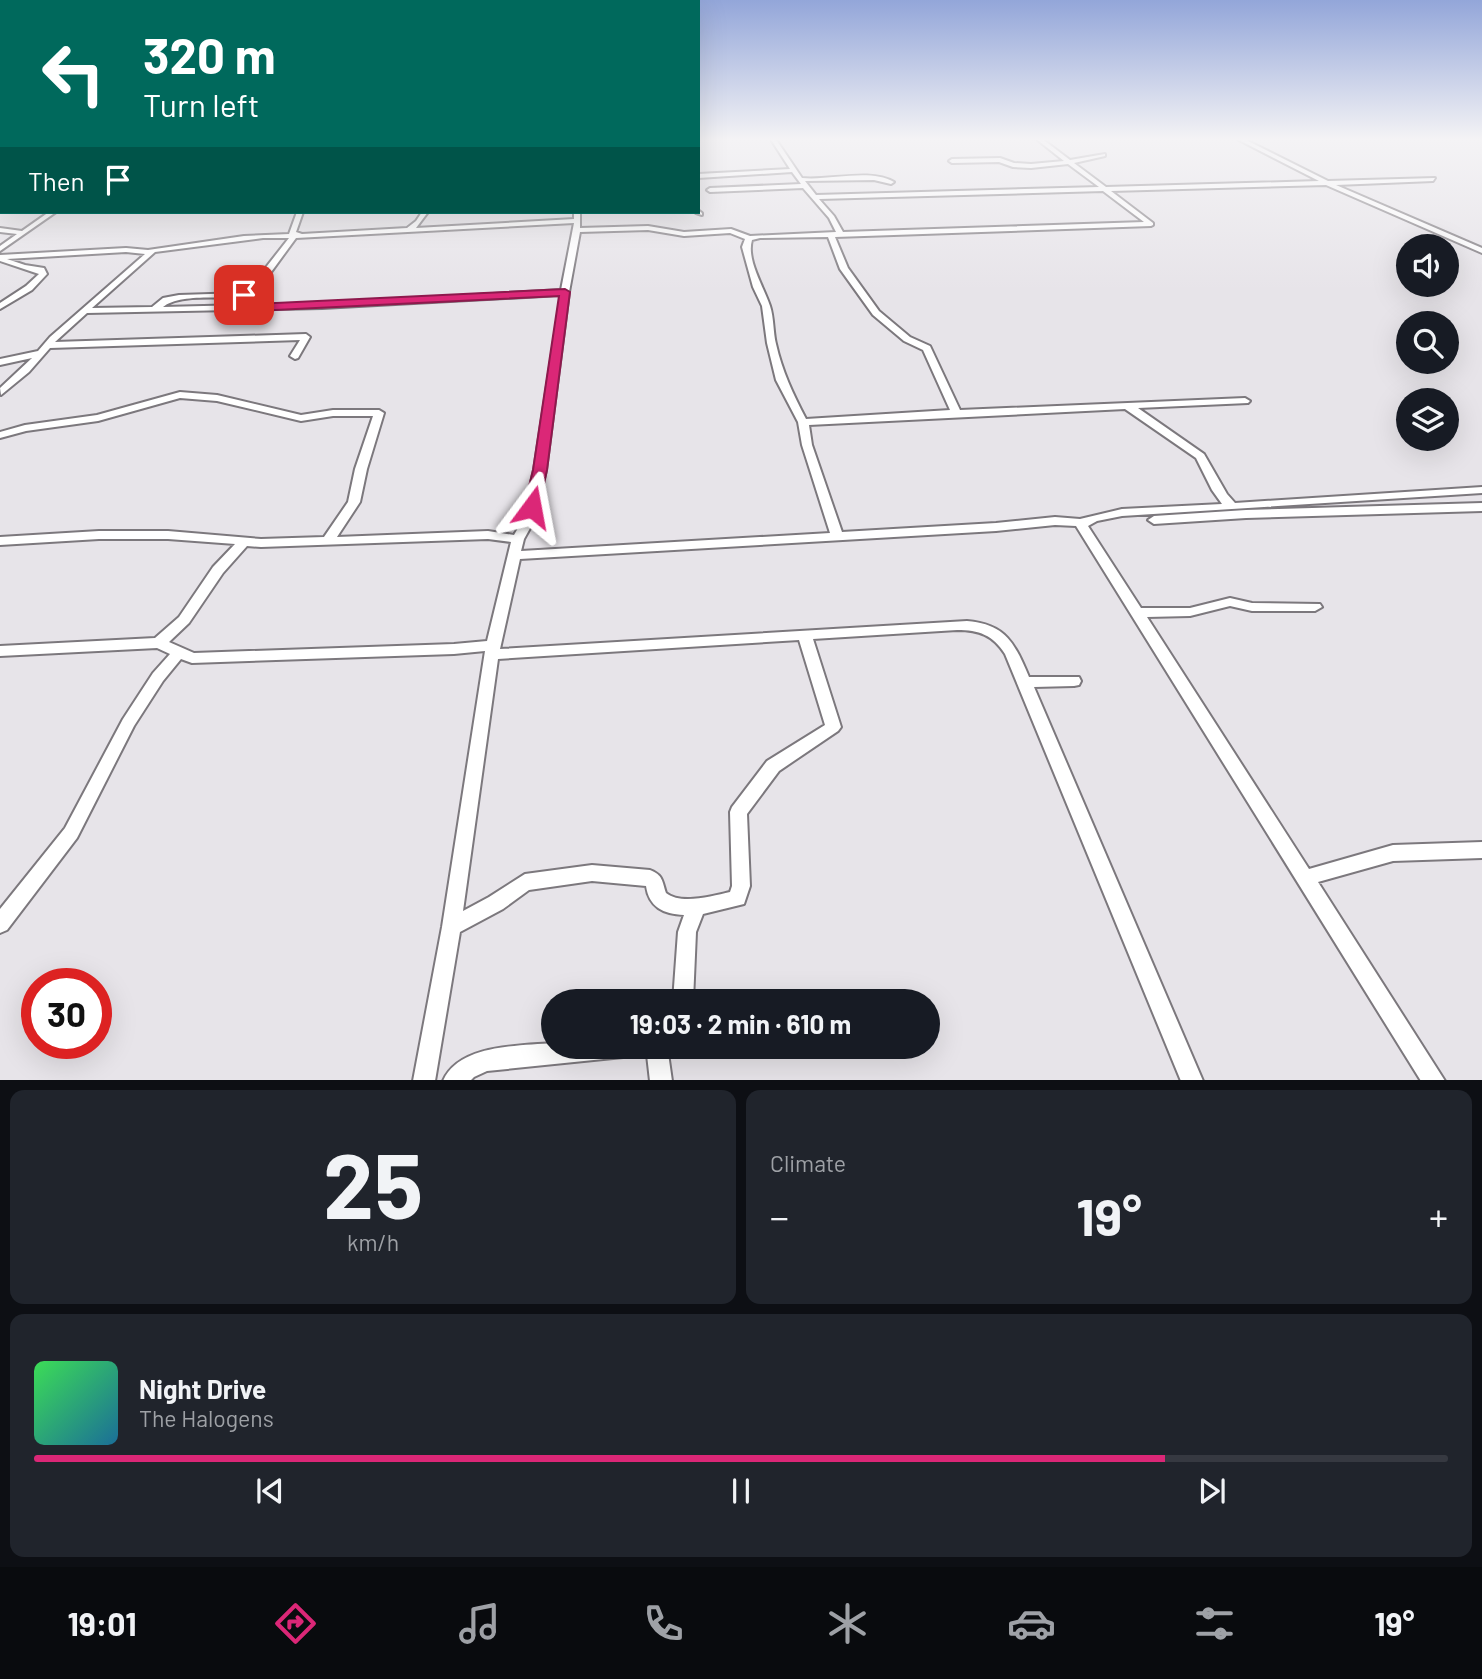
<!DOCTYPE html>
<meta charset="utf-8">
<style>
:root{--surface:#171b24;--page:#20242c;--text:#f1f3f6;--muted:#9ea1a6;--line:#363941;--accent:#db2777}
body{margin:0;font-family:Barlow,sans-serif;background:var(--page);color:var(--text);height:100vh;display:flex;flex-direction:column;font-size:26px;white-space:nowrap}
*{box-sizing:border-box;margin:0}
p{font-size:23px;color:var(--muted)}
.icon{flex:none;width:38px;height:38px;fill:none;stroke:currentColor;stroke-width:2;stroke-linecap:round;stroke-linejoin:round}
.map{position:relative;height:1080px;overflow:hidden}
.drawer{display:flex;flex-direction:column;gap:10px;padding:10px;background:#0d0f14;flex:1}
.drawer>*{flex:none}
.guide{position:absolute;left:0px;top:0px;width:700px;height:214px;box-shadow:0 7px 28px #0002;background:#00695c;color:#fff;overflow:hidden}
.tools{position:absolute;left:1396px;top:234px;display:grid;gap:14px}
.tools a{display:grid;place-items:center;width:63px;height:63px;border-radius:50%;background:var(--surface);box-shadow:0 7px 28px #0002;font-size:35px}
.speed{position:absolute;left:21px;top:968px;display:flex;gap:14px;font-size:35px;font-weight:700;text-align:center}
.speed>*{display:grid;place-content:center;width:91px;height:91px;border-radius:50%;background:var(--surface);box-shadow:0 7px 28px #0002;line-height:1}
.speed .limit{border:10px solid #d22;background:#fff;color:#111}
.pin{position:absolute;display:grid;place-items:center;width:60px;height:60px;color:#fff;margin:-30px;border-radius:14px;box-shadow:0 4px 10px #0006}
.me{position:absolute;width:77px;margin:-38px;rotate:13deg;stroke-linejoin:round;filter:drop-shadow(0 0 5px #0008)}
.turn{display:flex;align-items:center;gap:24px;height:147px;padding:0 28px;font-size:32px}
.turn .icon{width:91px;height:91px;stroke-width:2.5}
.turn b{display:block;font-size:49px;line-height:60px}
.then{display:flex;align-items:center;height:66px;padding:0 28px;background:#0003;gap:14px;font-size:26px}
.big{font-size:52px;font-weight:700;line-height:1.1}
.drawer .card{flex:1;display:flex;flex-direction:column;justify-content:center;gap:10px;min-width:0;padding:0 24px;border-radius:14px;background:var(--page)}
.drawer .dial{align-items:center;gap:0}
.dial b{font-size:91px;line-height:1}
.song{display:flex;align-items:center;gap:21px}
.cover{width:84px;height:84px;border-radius:10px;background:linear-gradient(135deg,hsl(130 70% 55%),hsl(200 70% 35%))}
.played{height:7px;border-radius:4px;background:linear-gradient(90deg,var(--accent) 80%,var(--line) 80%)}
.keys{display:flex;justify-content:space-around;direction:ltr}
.heat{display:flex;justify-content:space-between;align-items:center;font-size:38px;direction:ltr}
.drawer .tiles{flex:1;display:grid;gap:10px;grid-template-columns:1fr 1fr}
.card:last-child{grid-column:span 2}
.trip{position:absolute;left:541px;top:989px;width:399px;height:70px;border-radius:35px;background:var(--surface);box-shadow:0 7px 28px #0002;font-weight:700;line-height:70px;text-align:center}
.dock{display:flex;height:112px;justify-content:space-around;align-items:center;background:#090b0e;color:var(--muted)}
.dock .icon{width:49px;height:49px}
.dock .selected{color:var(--accent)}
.dock b{font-size:32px;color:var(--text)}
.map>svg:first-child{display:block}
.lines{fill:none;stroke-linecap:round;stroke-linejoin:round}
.minor-casing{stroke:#7c787d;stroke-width:4}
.minor{fill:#fff;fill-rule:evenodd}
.route{fill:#db2777;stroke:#8e194d;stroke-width:2}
</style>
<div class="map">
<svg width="1482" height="1081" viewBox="0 0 1482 1081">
<rect width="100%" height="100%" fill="#e7e4e9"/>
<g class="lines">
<defs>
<path id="minor" d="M 770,138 L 775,138 L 802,178 C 829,181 870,168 894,182 L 891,184 L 874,180 L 805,181 L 816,195 L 1099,187 L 1068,164 L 1031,168 L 1013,167 L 999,162 L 952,163 L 949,161 L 952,159 L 1000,158 L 1014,163 L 1031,164 L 1064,161 L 1035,138 L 1041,138 L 1070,160 L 1105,154 L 1105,156 L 1074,163 L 1106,187 L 1319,181 L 1235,138 L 1242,138 L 1328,181 L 1435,178 L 1433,181 L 1336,185 L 1482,248 L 1482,253 L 1326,185 L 1111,191 L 1153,223 L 1153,225 L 1151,226 L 835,237 L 848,268 L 879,311 L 910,337 L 930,346 L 960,410 L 1245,398 L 1250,401 L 1248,403 L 1138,408 L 1204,454 L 1227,494 L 1235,503 L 1482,487 L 1482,493 L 1122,516 L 1097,521 L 1088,526 L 1141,608 L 1190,608 L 1230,598 L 1252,603 L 1320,604 L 1322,607 L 1315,611 L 1252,611 L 1230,606 L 1190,616 L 1147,617 L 1309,869 L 1393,845 L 1482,842 L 1482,858 L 1393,861 L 1318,882 L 1445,1081 L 1421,1081 L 1076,526 L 1055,525 L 996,531 L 520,559 L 500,649 L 967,621 C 1006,624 1015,644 1029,677 L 1079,677 L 1081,681 L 1079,685 L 1074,686 L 1034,687 L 1203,1081 L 1181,1081 L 1005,654 C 993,635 979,630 957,630 L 813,639 L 841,727 L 838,731 L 779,771 L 747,814 L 750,886 L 744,904 L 703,914 L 696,932 L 693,1001 L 673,1001 L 678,932 L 684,915 C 663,914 649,907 646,886 L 592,881 L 529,890 L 503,909 L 460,932 L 435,1081 L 413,1081 L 442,927 L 485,651 L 454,654 L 192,663 L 181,659 L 163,681 L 134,726 L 77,838 L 7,930 L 0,933 L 0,909 L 65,828 L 123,719 L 153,673 L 170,654 L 157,648 L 0,656 L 0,646 L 155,638 L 179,617 L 213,567 L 235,544 L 168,539 L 99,539 L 0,545 L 0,537 L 99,531 L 168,531 L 261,539 L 324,537 L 348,502 L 355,469 L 373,416 L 333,416 L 301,421 L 217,401 L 180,398 L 98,421 L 26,431 L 0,438 L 0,432 L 25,425 L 97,415 L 180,392 L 217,395 L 301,415 L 333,410 L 379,410 L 384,413 L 367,469 L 360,502 L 337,537 L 488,531 L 514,535 L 522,521 L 534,470 L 561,295 L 322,308 L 87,313 L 55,342 L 306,334 L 310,337 L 298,358 L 295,359 L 290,356 L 300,340 L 50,348 L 29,372 L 1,395 L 0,388 L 32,358 L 0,365 L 0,359 L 38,351 L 50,337 L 145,254 L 126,252 L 7,259 L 25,265 L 44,268 L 47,274 L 32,290 L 0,309 L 0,303 L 26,286 L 39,274 L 0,261 L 0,255 L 126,248 L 148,250 L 244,236 L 289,234 L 297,212 L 303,212 L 296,232 L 302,234 L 407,228 L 416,221 L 422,212 L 428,212 L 416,228 L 574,219 L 574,212 L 580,212 L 580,228 L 648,226 L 684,232 L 731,229 L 750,236 L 836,232 L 829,218 L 803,188 L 710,192 L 707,190 L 710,188 L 801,184 L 792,172 L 698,178 L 698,174 L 790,169 ZM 1103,191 L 1144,222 L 843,232 L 834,216 L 819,199 ZM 574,223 L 561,290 L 322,304 L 252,305 L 248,295 L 266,279 L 296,238 ZM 648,230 L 684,236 L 730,233 L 745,239 L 742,247 L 753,287 L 762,306 L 767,343 L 776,380 L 798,422 L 802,445 L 830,533 L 521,551 L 524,539 L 534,521 L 546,470 L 569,292 L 580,232 ZM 828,237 L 840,269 L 873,315 L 904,341 L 923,350 L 950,410 L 806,419 C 793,394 782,371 776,344 C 773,332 774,318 770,306 C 764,287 746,260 752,240 L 760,238 ZM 263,238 L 289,238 L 260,275 L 242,293 L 179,295 L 163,298 L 152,307 L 92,308 L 155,252 ZM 241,298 L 244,305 L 163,307 C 178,294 220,298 241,298 ZM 1125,409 L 1196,458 L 1212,490 L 1222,504 L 1122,509 L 1080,519 L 1055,517 L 996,523 L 842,532 L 812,445 L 809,425 ZM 488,539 L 511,542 L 487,641 L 454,644 L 194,653 L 169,642 L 189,623 L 223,573 L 247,546 L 261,547 ZM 799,640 L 825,725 L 767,761 L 732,807 L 730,812 L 732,886 L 730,892 C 712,896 681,905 666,893 C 662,881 663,875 650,870 L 592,865 L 525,874 L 489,897 L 463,911 L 498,659 Z
M 0,154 L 2,154 L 2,158 L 0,158 Z
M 698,210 L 702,213 L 702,215 L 696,213 L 695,212 Z
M 49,212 L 56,212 L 0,251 L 0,246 L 17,234 L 0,232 L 0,228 L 22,231 Z
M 1482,503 L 1482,511 L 1246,518 L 1154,524 L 1148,520 L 1154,516 L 1246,510 Z
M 553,1043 L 553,1046 L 643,1046 L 640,1053 L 633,1056 L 487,1071 L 474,1077 L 470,1081 L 443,1081 C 459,1044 520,1046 553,1043 Z
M 646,1046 L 667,1046 L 672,1081 L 650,1081 Z"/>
</defs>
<!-- minor casing -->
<use href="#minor" class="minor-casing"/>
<!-- minor -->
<use href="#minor" class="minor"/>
</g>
<!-- sky -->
<linearGradient id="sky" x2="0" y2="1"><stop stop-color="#93a6d9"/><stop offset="0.48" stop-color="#f4f3f5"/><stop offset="1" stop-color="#f4f3f5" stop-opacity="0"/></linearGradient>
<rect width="1482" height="290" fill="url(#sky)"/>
<!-- route -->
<path class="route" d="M 565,289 L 570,292 L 547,470 L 539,507 L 532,511 L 524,507 L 533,470 L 559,296 L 255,311 L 245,309 L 238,295 L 247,292 L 255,304 Z"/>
</svg>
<div class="tools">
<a><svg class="icon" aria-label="sound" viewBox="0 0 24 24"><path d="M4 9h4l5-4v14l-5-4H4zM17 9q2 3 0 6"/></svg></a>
<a><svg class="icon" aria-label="search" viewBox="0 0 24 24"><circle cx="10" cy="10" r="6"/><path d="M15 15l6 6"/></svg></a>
<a><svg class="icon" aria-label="layers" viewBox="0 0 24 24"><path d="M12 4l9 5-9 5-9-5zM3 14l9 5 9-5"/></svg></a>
</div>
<div class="speed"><div class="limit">30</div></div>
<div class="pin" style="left:244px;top:295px;background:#d93025"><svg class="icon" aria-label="arrive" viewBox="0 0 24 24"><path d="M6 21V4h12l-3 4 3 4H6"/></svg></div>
<svg class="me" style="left:532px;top:507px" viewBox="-20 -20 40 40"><path d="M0-17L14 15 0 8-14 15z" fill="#db2777" stroke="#fff" stroke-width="4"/></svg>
<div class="trip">19:03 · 2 min · 610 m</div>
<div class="guide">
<div class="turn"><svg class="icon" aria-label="left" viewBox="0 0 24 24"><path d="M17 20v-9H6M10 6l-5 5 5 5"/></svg><div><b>320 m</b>Turn left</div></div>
<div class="then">Then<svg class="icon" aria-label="arrive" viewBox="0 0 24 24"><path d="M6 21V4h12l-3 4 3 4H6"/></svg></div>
</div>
</div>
<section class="drawer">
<div class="tiles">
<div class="card dial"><b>25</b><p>km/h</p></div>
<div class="card"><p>Climate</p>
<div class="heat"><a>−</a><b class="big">19°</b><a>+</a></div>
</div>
<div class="card">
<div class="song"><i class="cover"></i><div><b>Night Drive</b><p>The Halogens</p></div></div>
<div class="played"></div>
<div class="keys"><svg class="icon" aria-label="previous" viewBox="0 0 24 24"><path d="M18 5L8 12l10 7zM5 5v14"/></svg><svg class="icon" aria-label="pause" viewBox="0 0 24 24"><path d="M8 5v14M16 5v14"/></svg><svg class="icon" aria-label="next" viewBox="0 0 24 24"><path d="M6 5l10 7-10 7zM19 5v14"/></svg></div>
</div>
</div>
</section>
<nav class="dock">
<b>19:01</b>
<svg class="icon selected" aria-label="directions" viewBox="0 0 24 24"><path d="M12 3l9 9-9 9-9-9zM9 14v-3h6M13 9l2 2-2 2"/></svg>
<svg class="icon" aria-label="music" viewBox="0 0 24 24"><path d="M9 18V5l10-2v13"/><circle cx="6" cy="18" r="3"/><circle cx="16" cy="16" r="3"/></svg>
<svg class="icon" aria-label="phone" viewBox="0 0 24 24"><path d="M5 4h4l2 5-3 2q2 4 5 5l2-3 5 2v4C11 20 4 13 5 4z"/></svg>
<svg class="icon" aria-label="climate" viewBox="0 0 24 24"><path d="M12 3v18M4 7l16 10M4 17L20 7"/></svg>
<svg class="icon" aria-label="car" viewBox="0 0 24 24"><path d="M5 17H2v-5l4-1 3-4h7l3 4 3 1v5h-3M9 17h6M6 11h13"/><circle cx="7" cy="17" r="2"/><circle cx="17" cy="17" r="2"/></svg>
<svg class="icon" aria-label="filters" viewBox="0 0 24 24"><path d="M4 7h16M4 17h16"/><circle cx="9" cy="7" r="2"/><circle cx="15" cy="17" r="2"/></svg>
<b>19°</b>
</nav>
